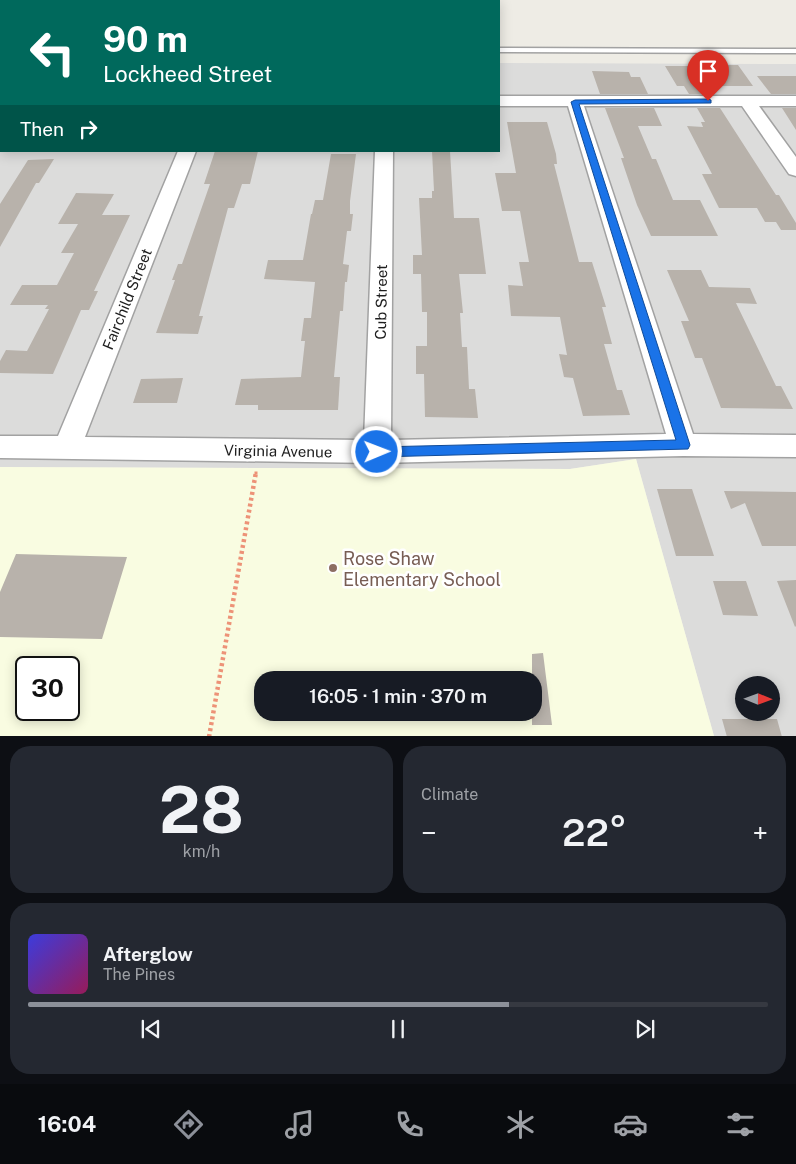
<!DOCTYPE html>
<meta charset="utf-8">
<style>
:root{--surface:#171b24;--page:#242831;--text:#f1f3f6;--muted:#9ea1a6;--line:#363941;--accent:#8c9099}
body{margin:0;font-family:"Public Sans",sans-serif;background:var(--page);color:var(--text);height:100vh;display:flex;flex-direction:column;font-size:19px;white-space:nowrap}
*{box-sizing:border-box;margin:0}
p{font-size:16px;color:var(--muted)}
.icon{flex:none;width:28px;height:28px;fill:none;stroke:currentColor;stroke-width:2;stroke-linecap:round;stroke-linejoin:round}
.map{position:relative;height:736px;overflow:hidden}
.drawer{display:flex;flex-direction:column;gap:10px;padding:10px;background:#0d0f14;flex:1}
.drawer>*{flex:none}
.banner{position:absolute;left:0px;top:0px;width:500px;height:152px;box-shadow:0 2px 12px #0003;background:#00695c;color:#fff;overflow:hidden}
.needle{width:32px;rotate:91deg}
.controls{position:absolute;left:735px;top:676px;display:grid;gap:10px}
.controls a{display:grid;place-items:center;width:45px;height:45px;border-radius:50%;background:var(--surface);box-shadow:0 2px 12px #0003;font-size:25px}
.speed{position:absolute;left:15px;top:656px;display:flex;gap:10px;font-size:25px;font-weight:700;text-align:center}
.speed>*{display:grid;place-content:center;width:65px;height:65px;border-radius:50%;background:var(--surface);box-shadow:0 2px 12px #0003;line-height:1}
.speed .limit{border:2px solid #111;border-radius:8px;background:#fff;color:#111}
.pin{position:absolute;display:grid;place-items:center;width:42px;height:42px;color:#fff;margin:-51px -21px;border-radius:50% 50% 50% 0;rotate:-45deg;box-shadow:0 0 5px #0007}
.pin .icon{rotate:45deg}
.me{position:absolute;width:55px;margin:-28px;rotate:89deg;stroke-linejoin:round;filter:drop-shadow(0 0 4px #0008)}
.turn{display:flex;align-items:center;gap:18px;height:105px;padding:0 20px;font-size:22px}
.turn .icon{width:65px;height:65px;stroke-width:2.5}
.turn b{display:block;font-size:35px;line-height:42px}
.then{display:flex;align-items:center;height:48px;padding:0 20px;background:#0003;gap:10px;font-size:19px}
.big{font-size:38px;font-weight:600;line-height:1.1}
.drawer .tile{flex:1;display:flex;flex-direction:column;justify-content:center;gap:8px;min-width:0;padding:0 18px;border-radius:20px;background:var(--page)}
.drawer .dial{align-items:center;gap:0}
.dial b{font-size:65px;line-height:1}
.song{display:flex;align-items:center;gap:15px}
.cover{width:60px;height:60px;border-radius:8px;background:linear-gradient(135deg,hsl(240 70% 55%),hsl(330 70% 35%))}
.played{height:5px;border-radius:2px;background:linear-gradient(90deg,var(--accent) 65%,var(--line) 65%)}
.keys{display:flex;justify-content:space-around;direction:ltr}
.heat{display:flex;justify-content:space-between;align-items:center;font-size:28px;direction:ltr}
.drawer .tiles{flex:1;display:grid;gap:10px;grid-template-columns:1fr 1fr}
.tile:last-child{grid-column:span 2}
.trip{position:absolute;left:254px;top:671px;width:288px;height:50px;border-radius:20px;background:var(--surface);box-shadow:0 2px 12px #0003;font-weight:600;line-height:50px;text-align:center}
.menu{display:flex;height:80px;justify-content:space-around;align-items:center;background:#090b0e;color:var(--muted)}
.menu .icon{width:35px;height:35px}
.menu .on{color:var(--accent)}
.menu b{font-size:22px;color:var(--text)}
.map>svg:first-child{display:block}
.residential{fill:#dcdcdb;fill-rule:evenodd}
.education{fill:#f9fce1;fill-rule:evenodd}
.building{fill:#b8b2ab}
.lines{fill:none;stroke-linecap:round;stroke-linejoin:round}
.lane-casing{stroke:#a2a2a2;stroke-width:3}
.street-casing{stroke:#a2a2a2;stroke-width:3}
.path-far1{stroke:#ed9277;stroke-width:3;stroke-dasharray:2.5 2.5;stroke-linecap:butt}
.path{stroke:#ed9277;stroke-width:4.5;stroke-dasharray:3 3;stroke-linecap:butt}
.lane{fill:#fff;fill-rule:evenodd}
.street{fill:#fff;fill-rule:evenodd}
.route{fill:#1a73e8;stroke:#114b97}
.education-dot{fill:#8d6e63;stroke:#fff;stroke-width:2}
.labels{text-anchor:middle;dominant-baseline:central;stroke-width:5;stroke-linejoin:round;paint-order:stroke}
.street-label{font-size:15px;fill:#1e1e1e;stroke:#fff}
.near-education-label{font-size:18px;fill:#785e54;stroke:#fff;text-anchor:start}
</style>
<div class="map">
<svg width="796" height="737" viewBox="0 0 796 737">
<rect width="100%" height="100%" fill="#eeece5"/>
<!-- residential -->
<path class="residential" d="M 0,61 L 1,151 L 499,151 L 499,63 L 796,64 L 796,736 L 714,736 L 636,459 L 570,469 L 0,467 ZM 744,685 L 771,685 L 771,712 L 744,712 Z"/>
<!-- education -->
<path class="education" d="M 636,459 L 714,736 L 0,737 L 0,467 L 570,469 ZM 26,668 L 69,668 L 69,710 L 26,710 ZM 262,680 L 532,680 L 532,712 L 262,712 Z"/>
<!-- building -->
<path class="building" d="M 712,65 L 738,65 L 753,86 L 708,86 L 712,94 L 689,94 L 684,86 L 677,86 L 665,66 L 713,66 Z
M 592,71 L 629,72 L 631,77 L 640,77 L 648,94 L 600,94 Z
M 757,76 L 796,76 L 796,94 L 771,94 Z
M 605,108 L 654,108 L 662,126 L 638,126 L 652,159 L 656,159 L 673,200 L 700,200 L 718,236 L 651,236 L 637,205 L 621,158 L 624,158 Z
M 697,108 L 720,108 L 776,195 L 779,195 L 796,223 L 796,230 L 781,230 L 776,222 L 765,222 L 757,208 L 719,208 L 702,174 L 712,174 L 687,126 L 703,127 L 701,122 L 705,122 Z
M 782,108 L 796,108 L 796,130 Z
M 507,122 L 547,122 L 556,154 L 557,164 L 554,164 L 579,262 L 592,262 L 606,307 L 602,307 L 612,344 L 604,344 L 617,390 L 622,390 L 630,415 L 583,416 L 573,378 L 564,377 L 559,354 L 567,355 L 560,317 L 511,316 L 508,285 L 523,286 L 519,262 L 529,262 L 520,211 L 502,211 L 495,173 L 516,173 Z
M 215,151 L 258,151 L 250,184 L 242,184 L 234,208 L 228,208 L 199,316 L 203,316 L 198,334 L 156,333 L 175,280 L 172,280 L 178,264 L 182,264 L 210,184 L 204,184 Z
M 432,151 L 450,151 L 454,218 L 479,218 L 486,274 L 459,274 L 463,313 L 460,313 L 462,347 L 467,347 L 469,389 L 475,389 L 478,418 L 425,417 L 424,374 L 416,374 L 416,346 L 427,346 L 427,312 L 422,312 L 421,274 L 413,274 L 413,255 L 422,255 L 419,198 L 432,198 L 432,191 L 434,191 Z
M 331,154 L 356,154 L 350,201 L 350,214 L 353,214 L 351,231 L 347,231 L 343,264 L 349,265 L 347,282 L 345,282 L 343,311 L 340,311 L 334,377 L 340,377 L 338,410 L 258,410 L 258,405 L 235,405 L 241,379 L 301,377 L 305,341 L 301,341 L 304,318 L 311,318 L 315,282 L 264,279 L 268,260 L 303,260 L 311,214 L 312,214 L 315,200 L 323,200 Z
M 54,159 L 39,183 L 36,183 L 0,247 L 0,204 L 28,160 Z
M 76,193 L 114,194 L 102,215 L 130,215 L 94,291 L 98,291 L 89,310 L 81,310 L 53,374 L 0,373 L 0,361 L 6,350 L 27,351 L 49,309 L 45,309 L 48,305 L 10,305 L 22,285 L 57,285 L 74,253 L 61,253 L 78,224 L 58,224 Z
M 667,270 L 701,270 L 709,287 L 750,288 L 757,304 L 736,303 L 776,386 L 781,386 L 793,409 L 721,408 L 702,358 L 695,358 L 681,321 L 689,321 Z
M 183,378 L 177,403 L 133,403 L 141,379 Z
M 657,489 L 692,489 L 714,556 L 676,556 Z
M 724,491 L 796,492 L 796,546 L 762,546 L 745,503 L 731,509 Z
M 16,554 L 127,557 L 102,639 L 0,637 L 0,592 Z
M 796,580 L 796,626 L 795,627 L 777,581 Z
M 713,581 L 746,581 L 758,616 L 723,615 Z
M 543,653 L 552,725 L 532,725 L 532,654 Z
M 722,719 L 777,719 L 782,737 L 727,737 Z"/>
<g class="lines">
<defs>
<path id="lane" d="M 144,0 L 150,0 L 150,1 L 144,1 Z
M 244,0 L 250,0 L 250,1 L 244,1 Z
M 381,0 L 387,0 L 387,1 L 381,1 Z
M 414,0 L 420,0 L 420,1 L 414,1 Z
M 0,47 L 1,47 L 1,51 L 0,51 Z
M 499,48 L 796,49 L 796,53 L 499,52 Z"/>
<path id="street" d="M 0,93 L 1,93 L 1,103 L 0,103 Z
M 499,96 L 796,96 L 796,106 L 759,106 L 796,157 L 796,176 L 789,174 L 742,106 L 584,106 L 693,434 L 796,435 L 796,457 L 683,456 L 377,463 L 0,458 L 0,436 L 58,436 L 178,151 L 196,151 L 85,437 L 364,440 L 375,151 L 393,151 L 391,440 L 666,434 L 568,106 L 499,106 Z"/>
</defs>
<!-- lane casing -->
<use href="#lane" class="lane-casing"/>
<!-- street casing -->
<use href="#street" class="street-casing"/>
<!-- path-far1 -->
<path class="path-far1" d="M 256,474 L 256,471"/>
<!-- path -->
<path class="path" d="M 209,737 L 256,472"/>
<!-- lane -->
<use href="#lane" class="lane"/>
<!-- street -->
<use href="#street" class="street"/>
</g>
<!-- route -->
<path class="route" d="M 708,99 L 711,100 L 711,103 L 579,104 L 690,445 L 688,449 L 377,457 L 372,456 L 371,452 L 372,448 L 377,447 L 676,440 L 571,102 L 575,100 Z"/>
<!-- markers -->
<circle class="education-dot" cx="333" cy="568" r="5"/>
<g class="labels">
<!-- street labels -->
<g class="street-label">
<text transform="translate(127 299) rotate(-68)">Fairchild Street</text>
<text transform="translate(381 302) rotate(-89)">Cub Street</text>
<text transform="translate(278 451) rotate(1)">Virginia Avenue</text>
</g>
<!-- near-education labels -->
<g class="near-education-label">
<text x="343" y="558">Rose Shaw<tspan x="343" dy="21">Elementary School</tspan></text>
</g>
</g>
</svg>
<div class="controls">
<a><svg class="needle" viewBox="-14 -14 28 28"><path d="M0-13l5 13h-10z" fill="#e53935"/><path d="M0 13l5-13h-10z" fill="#9ea1a6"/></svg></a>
</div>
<div class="speed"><div class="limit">30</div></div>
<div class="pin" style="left:708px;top:101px;background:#d93025"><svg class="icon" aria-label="arrive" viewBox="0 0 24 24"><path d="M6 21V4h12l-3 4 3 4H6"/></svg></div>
<svg class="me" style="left:377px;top:452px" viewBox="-20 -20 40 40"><circle r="17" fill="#1a73e8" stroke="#fff" stroke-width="3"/><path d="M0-11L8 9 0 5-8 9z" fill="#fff"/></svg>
<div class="trip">16:05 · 1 min · 370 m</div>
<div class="banner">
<div class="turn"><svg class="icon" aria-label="left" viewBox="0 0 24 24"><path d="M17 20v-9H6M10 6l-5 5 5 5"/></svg><div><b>90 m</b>Lockheed Street</div></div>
<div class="then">Then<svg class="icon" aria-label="right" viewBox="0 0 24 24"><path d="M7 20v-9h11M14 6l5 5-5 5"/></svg></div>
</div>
</div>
<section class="drawer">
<div class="tiles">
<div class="tile dial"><b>28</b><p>km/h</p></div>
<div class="tile"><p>Climate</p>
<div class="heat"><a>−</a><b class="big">22°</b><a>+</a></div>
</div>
<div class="tile">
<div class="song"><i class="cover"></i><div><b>Afterglow</b><p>The Pines</p></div></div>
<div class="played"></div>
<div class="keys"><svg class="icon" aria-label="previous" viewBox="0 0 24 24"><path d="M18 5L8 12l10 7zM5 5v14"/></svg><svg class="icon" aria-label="pause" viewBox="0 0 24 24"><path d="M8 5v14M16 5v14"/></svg><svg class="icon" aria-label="next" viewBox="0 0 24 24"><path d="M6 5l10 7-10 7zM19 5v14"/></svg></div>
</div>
</div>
</section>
<nav class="menu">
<b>16:04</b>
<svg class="icon on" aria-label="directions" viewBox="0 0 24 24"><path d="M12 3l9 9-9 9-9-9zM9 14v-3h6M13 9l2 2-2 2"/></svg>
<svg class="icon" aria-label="music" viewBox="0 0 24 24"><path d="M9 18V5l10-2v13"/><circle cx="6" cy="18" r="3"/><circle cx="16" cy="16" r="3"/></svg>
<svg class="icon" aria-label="phone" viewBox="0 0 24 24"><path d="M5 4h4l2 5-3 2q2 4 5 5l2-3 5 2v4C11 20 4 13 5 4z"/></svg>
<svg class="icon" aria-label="climate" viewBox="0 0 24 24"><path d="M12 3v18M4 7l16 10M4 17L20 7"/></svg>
<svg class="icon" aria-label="car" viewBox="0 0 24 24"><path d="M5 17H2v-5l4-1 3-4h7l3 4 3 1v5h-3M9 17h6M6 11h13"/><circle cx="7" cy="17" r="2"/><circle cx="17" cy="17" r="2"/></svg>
<svg class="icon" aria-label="filters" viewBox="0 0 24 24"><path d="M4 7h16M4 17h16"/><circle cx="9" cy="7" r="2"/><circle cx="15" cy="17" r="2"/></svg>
</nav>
